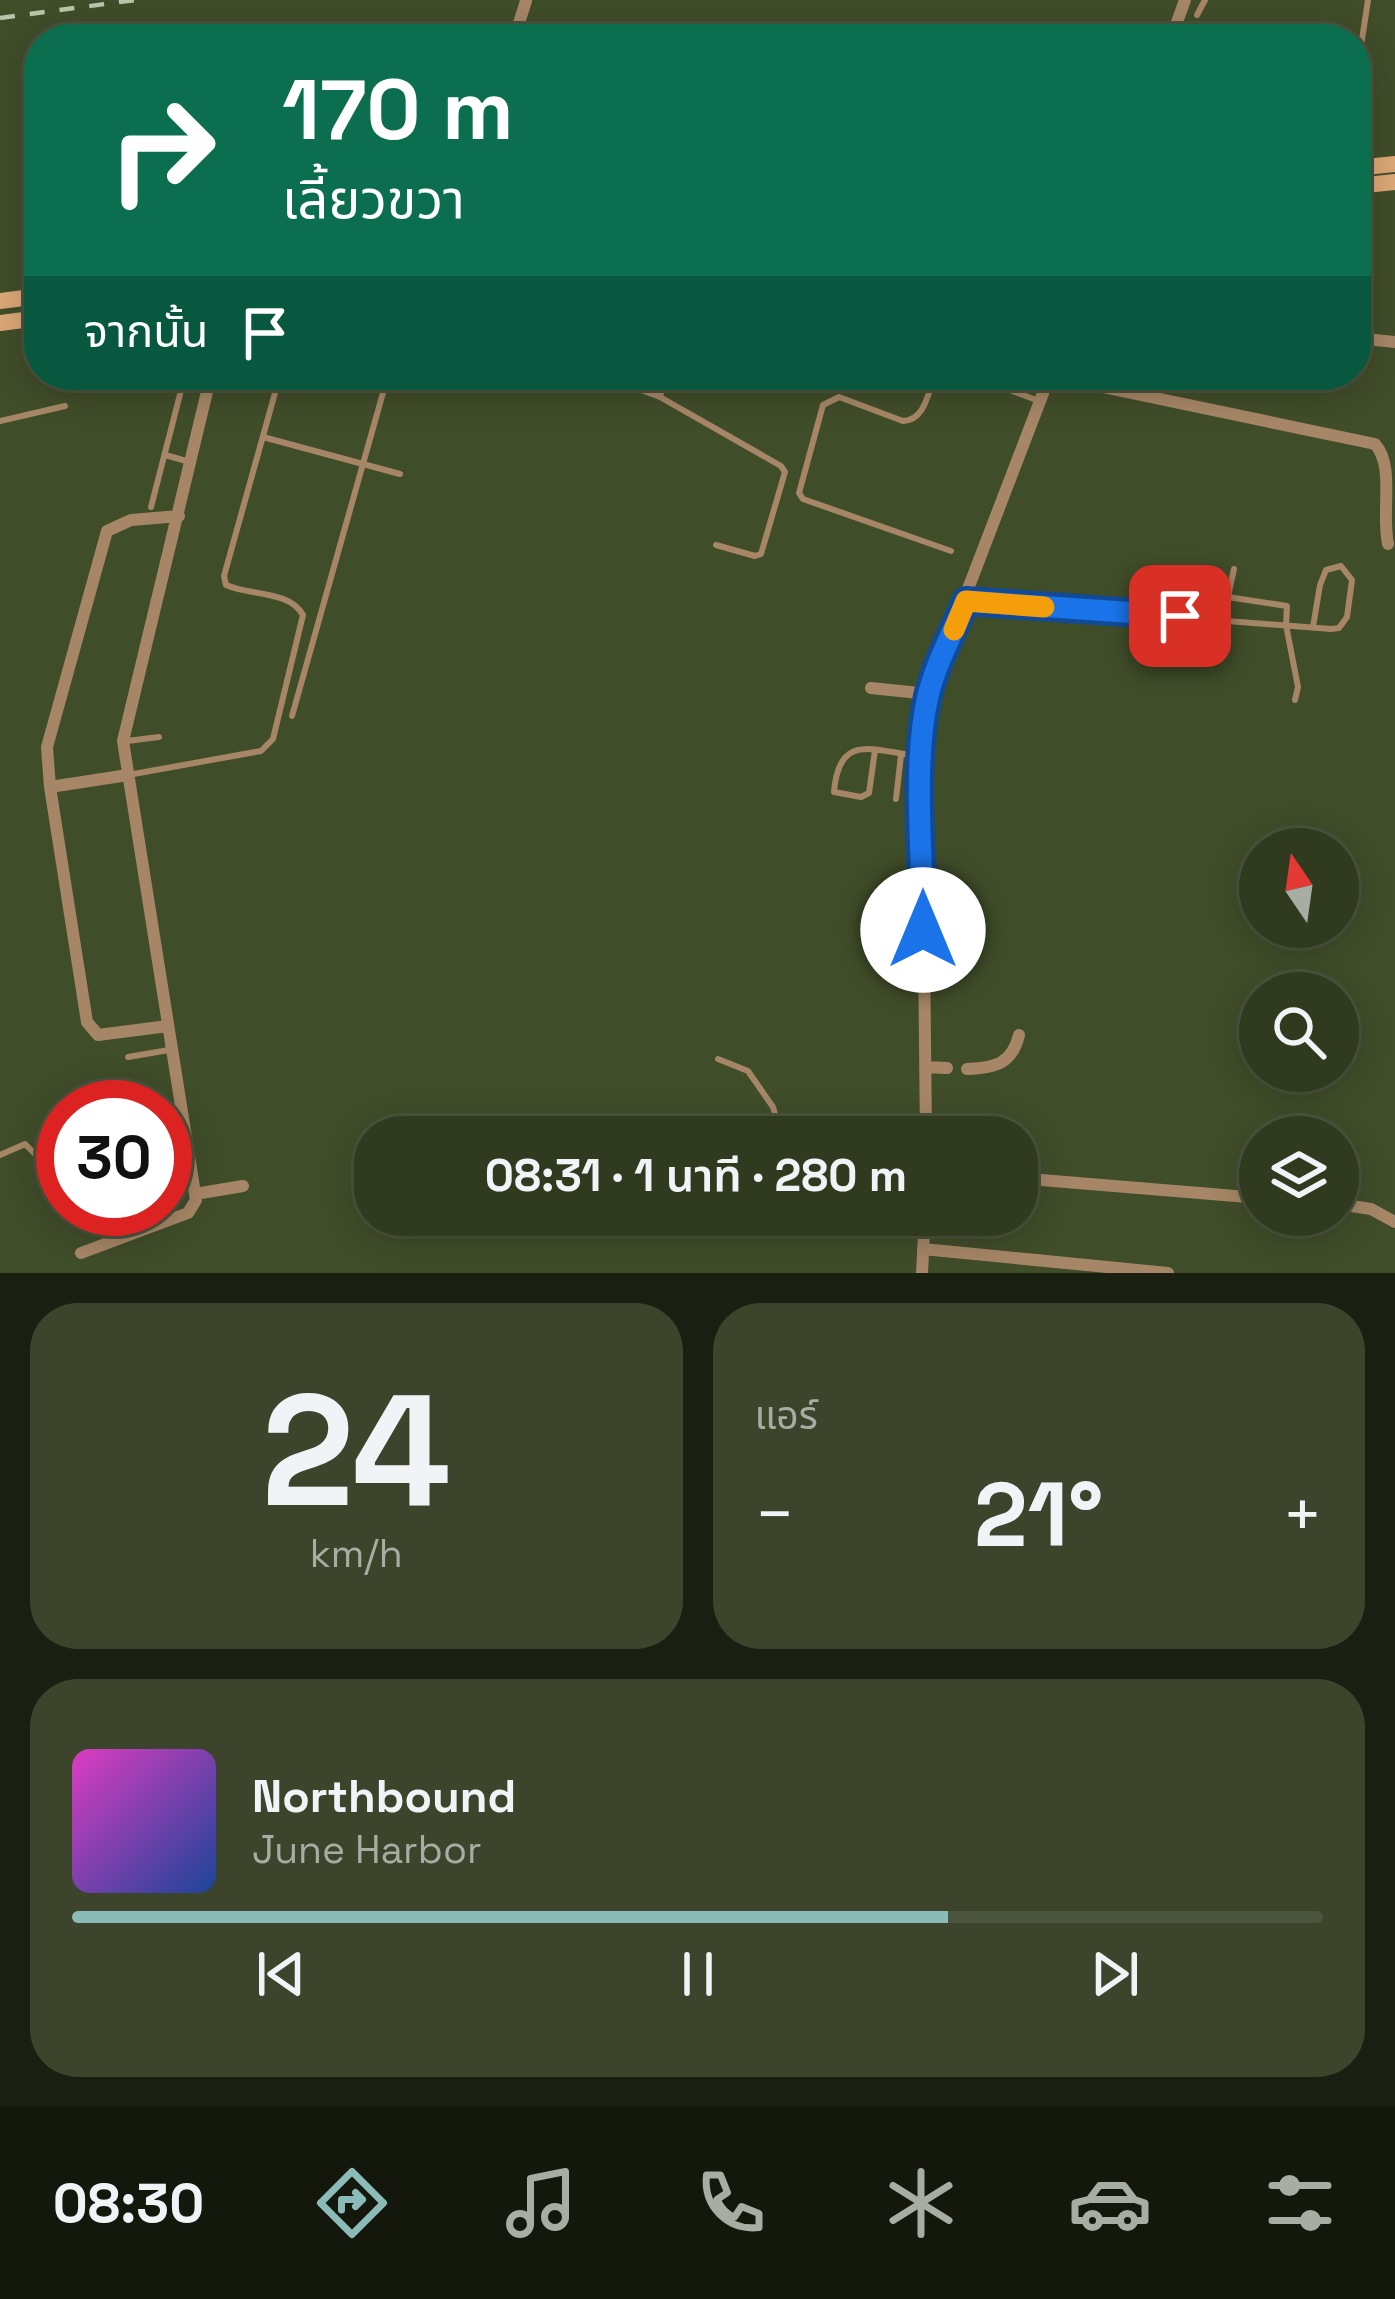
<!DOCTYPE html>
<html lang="th">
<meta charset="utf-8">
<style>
:root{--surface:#303a1f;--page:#3c452c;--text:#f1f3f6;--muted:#a8ada4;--line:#4b543d;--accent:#8bbbb9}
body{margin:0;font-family:"Space Grotesk","Noto Sans Thai",sans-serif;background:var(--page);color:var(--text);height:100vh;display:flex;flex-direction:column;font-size:45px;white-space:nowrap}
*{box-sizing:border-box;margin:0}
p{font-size:39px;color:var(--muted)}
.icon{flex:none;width:66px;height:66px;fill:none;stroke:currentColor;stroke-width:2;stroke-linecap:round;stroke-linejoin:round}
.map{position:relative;height:1273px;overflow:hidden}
.sheet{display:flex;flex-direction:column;gap:30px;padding:30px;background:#1a2011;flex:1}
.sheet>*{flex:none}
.hud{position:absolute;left:24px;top:24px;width:1347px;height:366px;border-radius:48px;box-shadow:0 6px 30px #0003,0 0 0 3px var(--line);background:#0b6e4f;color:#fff;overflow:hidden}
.needle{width:78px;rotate:347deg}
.fabs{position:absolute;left:1239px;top:828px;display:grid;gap:24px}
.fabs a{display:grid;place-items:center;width:120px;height:120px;border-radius:50%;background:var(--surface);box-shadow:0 6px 30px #0003,0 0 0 3px var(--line);font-size:60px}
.speed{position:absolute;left:36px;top:1080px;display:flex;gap:24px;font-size:60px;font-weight:700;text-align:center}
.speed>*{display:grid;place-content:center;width:156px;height:156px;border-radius:50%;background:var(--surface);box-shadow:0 6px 30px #0003,0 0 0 3px var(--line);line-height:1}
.speed .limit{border:18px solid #d22;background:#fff;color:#111}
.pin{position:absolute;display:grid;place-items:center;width:102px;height:102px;color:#fff;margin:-51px;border-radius:24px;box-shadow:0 6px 18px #0006}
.me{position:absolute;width:132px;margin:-66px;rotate:0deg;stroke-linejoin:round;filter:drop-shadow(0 0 9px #0008)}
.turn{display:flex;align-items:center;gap:42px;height:252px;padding:0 60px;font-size:54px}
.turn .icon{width:156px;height:156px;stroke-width:2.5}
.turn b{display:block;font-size:84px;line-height:102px}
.then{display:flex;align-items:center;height:114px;padding:0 60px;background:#0003;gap:24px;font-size:45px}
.big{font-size:90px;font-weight:600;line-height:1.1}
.sheet .tile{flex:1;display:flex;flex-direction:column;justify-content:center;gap:18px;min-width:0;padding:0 42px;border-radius:48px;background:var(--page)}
.sheet .dial{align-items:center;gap:0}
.dial b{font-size:156px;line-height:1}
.song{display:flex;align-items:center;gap:36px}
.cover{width:144px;height:144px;border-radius:18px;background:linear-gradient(135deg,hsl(310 70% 55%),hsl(220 70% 35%))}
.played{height:12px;border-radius:6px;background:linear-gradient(90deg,var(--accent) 70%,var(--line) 70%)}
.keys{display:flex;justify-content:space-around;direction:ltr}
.heat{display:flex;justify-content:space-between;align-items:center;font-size:66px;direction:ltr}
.sheet .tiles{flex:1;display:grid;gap:30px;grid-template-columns:1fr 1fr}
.tile:last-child{grid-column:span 2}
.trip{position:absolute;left:354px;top:1116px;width:684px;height:120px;border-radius:48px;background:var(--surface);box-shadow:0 6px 30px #0003,0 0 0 3px var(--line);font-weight:600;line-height:120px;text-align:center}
.tab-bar{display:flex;height:192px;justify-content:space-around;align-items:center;background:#13170c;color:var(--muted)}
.tab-bar .icon{width:84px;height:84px}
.tab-bar .active{color:var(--accent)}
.tab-bar b{font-size:54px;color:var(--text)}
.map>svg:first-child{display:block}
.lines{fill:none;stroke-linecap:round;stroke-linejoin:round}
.service{stroke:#a68666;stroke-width:6}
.minor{stroke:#a68666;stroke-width:12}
.secondary{stroke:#dba775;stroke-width:16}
.rail{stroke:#bbc4ab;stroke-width:4.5;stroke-dasharray:15 15;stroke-linecap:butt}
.route-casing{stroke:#114b97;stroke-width:30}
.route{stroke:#1a73e8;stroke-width:21}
.slow{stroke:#f59e0b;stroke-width:21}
</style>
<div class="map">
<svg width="1395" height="1273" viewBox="0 0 1395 1273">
<rect width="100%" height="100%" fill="#404d29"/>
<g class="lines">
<!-- service -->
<path class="service" d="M 1197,15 L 1205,0
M 1364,163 L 1358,66 L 1368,0
M 665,375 L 660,397 L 781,466 L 785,472 L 761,554 L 755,556 L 716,545
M 935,375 C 928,393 925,420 903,421 L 839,397 L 823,405 L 799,493 L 803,499 L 951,551
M 970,375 L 1039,401
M 609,378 L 660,397
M 0,421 L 65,406
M 263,437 L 400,474
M 165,455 L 190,462
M 151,507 L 185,375
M 1228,597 L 1287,606 L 1286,625 L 1298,687 L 1295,700
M 967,601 L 1331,629 L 1339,628 L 1347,617 L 1352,580 L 1341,566 L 1326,570 L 1320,585 L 1313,627
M 1223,619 L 1234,569
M 292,716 L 388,375
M 127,741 L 159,737
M 875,750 L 869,793 L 861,797 L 834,792 C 839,729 877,753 922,756
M 128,775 L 261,751 L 273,739 L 303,615 C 289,590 250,596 226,585 L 224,576 L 280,375
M 896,799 L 901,755
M 128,1057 L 169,1050
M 718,1059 L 748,1071 L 773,1107 L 782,1137
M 0,1155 L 25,1144 L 35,1154"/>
<!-- minor -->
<path class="minor" d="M 514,39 L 526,1
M 1171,39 L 1185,0
M 1356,338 L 1395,342
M 1050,376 L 1375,444 C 1395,466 1381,511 1388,544
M 871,688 L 929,694
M 128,775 L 50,787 L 47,747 L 107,531 L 131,520 L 179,516
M 50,787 L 87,1022 L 98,1035 L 168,1026
M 925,1067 L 947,1068
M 967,1069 C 995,1068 1012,1064 1019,1035
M 926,1137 L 922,756 L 925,709 L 935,675 L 1050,375
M 1017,1178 L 1260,1198
M 195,1194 L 243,1186
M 1338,1204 L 1371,1209 L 1395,1222
M 923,1249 L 1168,1273
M 81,1253 L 188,1213 L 196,1200 L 123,741 L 211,375
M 922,1273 L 925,1215"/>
<!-- secondary -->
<path class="secondary" d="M 1356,168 L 1395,164
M 1356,186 L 1395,182
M 0,301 L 39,296
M 0,323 L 39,318"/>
<!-- rail -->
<path class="rail" d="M 0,18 L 135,0"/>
</g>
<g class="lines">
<defs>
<path id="route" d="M 923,930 C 923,859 912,764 928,696 C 936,663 953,632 966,601 L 1180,616"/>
</defs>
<!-- route casing -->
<use href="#route" class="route-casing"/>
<!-- route -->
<use href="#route" class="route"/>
<!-- slow -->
<path class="slow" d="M 954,630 L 966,601 L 1044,607"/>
</g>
</svg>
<div class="fabs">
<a><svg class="needle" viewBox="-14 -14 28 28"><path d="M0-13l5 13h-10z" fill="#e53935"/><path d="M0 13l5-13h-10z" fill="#a8ada4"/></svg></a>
<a><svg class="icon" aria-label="search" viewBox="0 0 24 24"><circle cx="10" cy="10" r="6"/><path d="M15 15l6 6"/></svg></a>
<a><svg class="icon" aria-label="layers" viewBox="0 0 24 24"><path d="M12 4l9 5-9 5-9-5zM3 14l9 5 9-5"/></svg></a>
</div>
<div class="speed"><div class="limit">30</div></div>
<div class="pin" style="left:1180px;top:616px;background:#d93025"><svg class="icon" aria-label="arrive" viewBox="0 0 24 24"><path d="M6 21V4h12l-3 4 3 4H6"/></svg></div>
<svg class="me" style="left:923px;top:930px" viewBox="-20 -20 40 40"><circle r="19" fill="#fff"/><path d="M0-13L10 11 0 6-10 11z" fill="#1a73e8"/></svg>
<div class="trip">08:31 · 1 นาที · 280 m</div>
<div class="hud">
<div class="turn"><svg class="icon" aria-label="right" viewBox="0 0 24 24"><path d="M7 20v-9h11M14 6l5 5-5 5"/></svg><div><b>170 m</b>เลี้ยวขวา</div></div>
<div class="then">จากนั้น<svg class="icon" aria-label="arrive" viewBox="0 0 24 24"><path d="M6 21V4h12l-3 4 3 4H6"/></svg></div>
</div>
</div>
<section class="sheet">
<div class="tiles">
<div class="tile dial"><b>24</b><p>km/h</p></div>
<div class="tile"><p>แอร์</p>
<div class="heat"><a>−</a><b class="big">21°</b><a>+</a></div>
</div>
<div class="tile">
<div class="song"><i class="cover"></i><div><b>Northbound</b><p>June Harbor</p></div></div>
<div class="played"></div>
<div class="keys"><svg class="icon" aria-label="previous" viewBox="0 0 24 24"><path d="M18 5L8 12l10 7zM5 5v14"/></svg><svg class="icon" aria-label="pause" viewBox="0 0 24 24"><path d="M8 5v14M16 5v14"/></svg><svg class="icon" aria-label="next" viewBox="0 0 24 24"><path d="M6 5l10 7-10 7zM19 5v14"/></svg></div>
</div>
</div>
</section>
<nav class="tab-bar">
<b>08:30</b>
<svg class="icon active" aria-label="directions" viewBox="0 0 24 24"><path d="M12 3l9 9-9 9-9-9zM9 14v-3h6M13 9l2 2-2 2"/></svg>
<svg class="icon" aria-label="music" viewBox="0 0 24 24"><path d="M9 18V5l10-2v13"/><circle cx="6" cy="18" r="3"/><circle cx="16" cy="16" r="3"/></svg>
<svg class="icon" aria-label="phone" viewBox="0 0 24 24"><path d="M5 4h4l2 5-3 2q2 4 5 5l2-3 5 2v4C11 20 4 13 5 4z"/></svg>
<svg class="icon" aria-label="climate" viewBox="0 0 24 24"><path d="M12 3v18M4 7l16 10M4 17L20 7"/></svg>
<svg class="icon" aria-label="car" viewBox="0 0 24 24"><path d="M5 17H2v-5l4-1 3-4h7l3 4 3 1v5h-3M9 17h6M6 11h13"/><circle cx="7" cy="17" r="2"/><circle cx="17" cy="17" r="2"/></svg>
<svg class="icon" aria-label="filters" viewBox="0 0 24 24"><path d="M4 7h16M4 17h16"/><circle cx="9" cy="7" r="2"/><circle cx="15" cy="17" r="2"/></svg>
</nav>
